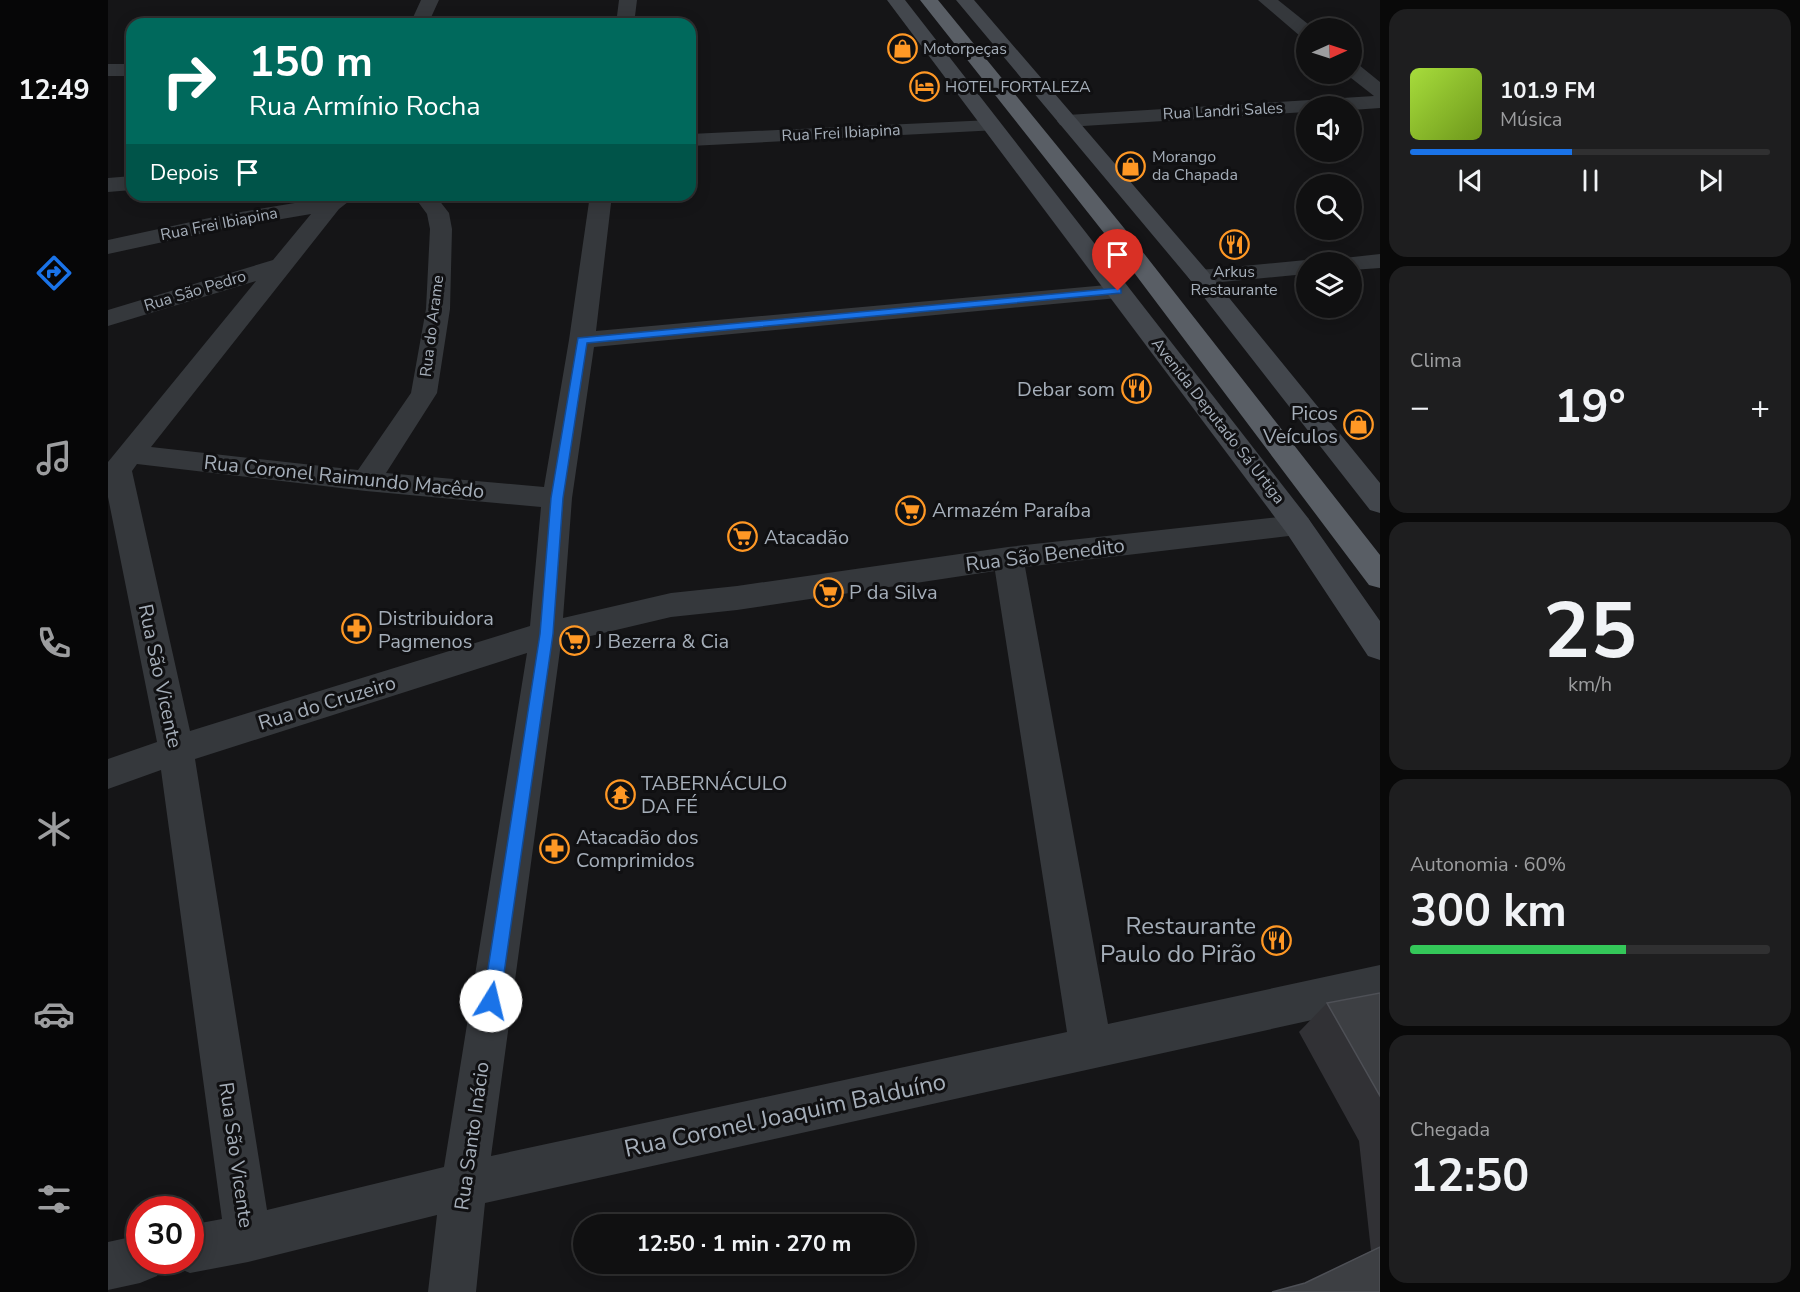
<!DOCTYPE html>
<html lang="pt">
<meta charset="utf-8">
<style>
:root{--surface:#101011;--page:#1e1e1f;--text:#f1f3f6;--muted:#9c9d9f;--line:#303031;--accent:#1a73e8}
body{margin:0;font-family:"Nunito Sans",sans-serif;background:var(--page);color:var(--text);height:100vh;display:flex;flex-direction:column;font-size:22px;white-space:nowrap}
*{box-sizing:border-box;margin:0}
p{font-size:20px;color:var(--muted)}
.icon{flex:none;width:33px;height:33px;fill:none;stroke:currentColor;stroke-width:2;stroke-linecap:round;stroke-linejoin:round}
.map{position:relative;flex:1;overflow:hidden}
.panel{display:flex;flex-direction:column;gap:9px;padding:9px;background:#090909;width:420px}
.panel>*{flex:none}
.hud{position:absolute;left:18px;top:18px;width:570px;height:183px;border-radius:18px;box-shadow:0 3px 15px #0003,0 0 0 2px var(--line);background:#00695c;color:#fff;overflow:hidden}
.needle{width:39px;rotate:87deg}
.buttons{position:absolute;left:1188px;top:18px;display:grid;gap:12px}
.buttons a{display:grid;place-items:center;width:66px;height:66px;border-radius:50%;background:var(--surface);box-shadow:0 3px 15px #0003,0 0 0 2px var(--line);font-size:30px}
.speed{position:absolute;left:18px;top:1196px;display:flex;gap:12px;font-size:30px;font-weight:700;text-align:center}
.speed>*{display:grid;place-content:center;width:78px;height:78px;border-radius:50%;background:var(--surface);box-shadow:0 3px 15px #0003,0 0 0 2px var(--line);line-height:1}
.speed .limit{border:9px solid #d22;background:#fff;color:#111}
.pin{position:absolute;display:grid;place-items:center;width:51px;height:51px;color:#fff;margin:-62px -26px;border-radius:50% 50% 50% 0;rotate:-45deg;box-shadow:0 0 6px #0007}
.pin .icon{rotate:45deg}
.me{position:absolute;width:66px;margin:-33px;rotate:9deg;stroke-linejoin:round;filter:drop-shadow(0 0 4px #0008)}
.turn{display:flex;align-items:center;gap:21px;height:126px;padding:0 24px;font-size:27px}
.turn .icon{width:78px;height:78px;stroke-width:2.5}
.turn b{display:block;font-size:42px;line-height:51px}
.then{display:flex;align-items:center;height:57px;padding:0 24px;background:#0003;gap:12px;font-size:22px}
.big{font-size:45px;font-weight:700;line-height:1.1}
.panel .tile{flex:1;display:flex;flex-direction:column;justify-content:center;gap:9px;min-width:0;padding:0 21px;border-radius:18px;background:var(--page)}
.panel .dial{align-items:center;gap:0}
.dial b{font-size:78px;line-height:1}
.song{display:flex;align-items:center;gap:18px}
.cover{width:72px;height:72px;border-radius:9px;background:linear-gradient(135deg,hsl(80 70% 55%),hsl(80 70% 35%))}
.played{height:6px;border-radius:3px;background:linear-gradient(90deg,var(--accent) 45%,var(--line) 45%)}
.keys{display:flex;justify-content:space-around;direction:ltr}
.heat{display:flex;justify-content:space-between;align-items:center;font-size:33px;direction:ltr}
.charge{height:9px;border-radius:4px;background:linear-gradient(90deg,#34c759 60%,var(--line) 0)}
.trip{position:absolute;left:465px;top:1214px;width:342px;height:60px;border-radius:30px;background:var(--surface);box-shadow:0 3px 15px #0003,0 0 0 2px var(--line);font-weight:700;line-height:60px;text-align:center}
main{display:flex;flex:1;min-height:0}
.tab-bar{display:flex;flex-direction:column;width:108px;justify-content:space-around;align-items:center;background:#060607;color:var(--muted)}
.tab-bar .icon{width:42px;height:42px}
.tab-bar .selected{color:var(--accent)}
.tab-bar b{font-size:27px;color:var(--text)}
.map>svg:first-child{display:block}
.lines{fill:none;stroke-linecap:round;stroke-linejoin:round}
.minor{fill:#35383c;fill-rule:evenodd}
.secondary{fill:#43474d;fill-rule:evenodd}
.trunk{fill:#595e65;fill-rule:evenodd}
.wall{fill:#313135}
.building{fill:#3d3f43;stroke:#4e5056;stroke-width:1.5}
.route{fill:#1a73e8;stroke:#114b97;stroke-width:1.5}
.labels{text-anchor:middle;dominant-baseline:central;stroke-width:6;stroke-linejoin:round;paint-order:stroke}
.far-poi-label{font-size:16px;fill:#a5aeb9;stroke:#101012;text-anchor:start}
.far-street-label{font-size:16px;fill:#a5aeb9;stroke:#101012}
.poi-label{font-size:20px;fill:#a5aeb9;stroke:#101012;text-anchor:start}
.street-label{font-size:20px;fill:#a5aeb9;stroke:#101012}
.near-poi-label{font-size:24px;fill:#a5aeb9;stroke:#101012;text-anchor:end}
.near-street-label{font-size:24px;fill:#a5aeb9;stroke:#101012}
</style>
<main>
<nav class="tab-bar">
<b>12:49</b>
<svg class="icon selected" aria-label="directions" viewBox="0 0 24 24"><path d="M12 3l9 9-9 9-9-9zM9 14v-3h6M13 9l2 2-2 2"/></svg>
<svg class="icon" aria-label="music" viewBox="0 0 24 24"><path d="M9 18V5l10-2v13"/><circle cx="6" cy="18" r="3"/><circle cx="16" cy="16" r="3"/></svg>
<svg class="icon" aria-label="phone" viewBox="0 0 24 24"><path d="M5 4h4l2 5-3 2q2 4 5 5l2-3 5 2v4C11 20 4 13 5 4z"/></svg>
<svg class="icon" aria-label="climate" viewBox="0 0 24 24"><path d="M12 3v18M4 7l16 10M4 17L20 7"/></svg>
<svg class="icon" aria-label="car" viewBox="0 0 24 24"><path d="M5 17H2v-5l4-1 3-4h7l3 4 3 1v5h-3M9 17h6M6 11h13"/><circle cx="7" cy="17" r="2"/><circle cx="17" cy="17" r="2"/></svg>
<svg class="icon" aria-label="filters" viewBox="0 0 24 24"><path d="M4 7h16M4 17h16"/><circle cx="9" cy="7" r="2"/><circle cx="15" cy="17" r="2"/></svg>
</nav>
<div class="map">
<svg width="1272" height="1292" viewBox="0 0 1272 1292">
<rect width="100%" height="100%" fill="#151517"/>
<g class="lines">
<!-- minor -->
<path class="minor" d="M 313,0 L 331,0 L 320,24 L 302,24 Z
M 511,0 L 529,0 L 526,24 L 508,24 Z
M 1150,0 L 1170,0 L 1205,28 L 1198,28 L 1198,37 L 1192,36 Z
M 1244,63 L 1251,65 L 1272,82 L 1272,108 L 1244,110 L 1244,106 L 1198,106 L 1198,112 L 959,127 L 952,125 L 949,121 L 952,117 L 959,115 L 1266,96 L 1238,74 L 1244,74 Z
M 0,64 L 24,64 L 24,76 L 0,76 Z
M 883,120 L 890,122 L 893,126 L 890,130 L 582,146 L 582,134 Z
M 24,176 L 24,190 L 0,192 L 0,178 Z
M 222,195 L 249,195 L 231,209 L 43,447 L 250,470 L 303,393 L 318,309 L 322,229 L 319,214 L 305,195 L 327,195 L 341,213 L 344,229 L 342,309 L 329,393 L 278,473 L 436,487 L 461,340 L 482,195 L 504,195 L 488,331 L 1010,284 L 1019,286 L 1022,291 L 1019,296 L 1010,298 L 486,347 L 464,498 L 455,618 L 563,593 L 629,586 L 900,547 L 1189,515 L 1200,518 L 1204,525 L 1200,532 L 1189,535 L 917,567 L 1000,1024 L 1272,965 L 1272,1005 L 377,1203 L 368,1292 L 320,1292 L 329,1215 L 140,1262 L 82,1273 L 65,1266 L 63,1260 L 82,1260 L 82,1225 L 114,1219 L 53,770 L 0,789 L 0,759 L 49,742 L 0,497 L 0,462 L 148,281 L 0,326 L 0,310 L 165,260 L 203,214 L 115,229 L 0,254 L 0,240 L 115,215 L 217,198 ZM 29,464 L 258,491 L 433,507 L 422,626 L 82,731 L 24,471 ZM 887,571 L 959,1032 L 383,1156 L 453,643 L 563,617 L 629,610 ZM 419,653 L 336,1167 L 159,1210 L 87,759 Z
M 1272,254 L 1272,268 L 1244,270 L 1244,262 L 1233,262 L 1236,258 Z
M 1198,260 L 1207,262 L 1198,262 L 1198,274 L 1092,284 L 1084,282 L 1080,277 L 1084,272 L 1092,270 Z
M 32,1235 L 32,1260 L 56,1260 L 49,1276 L 32,1283 L 0,1290 L 0,1242 Z"/>
<!-- secondary -->
<path class="secondary" d="M 779,0 L 797,0 L 1200,518 L 1272,621 L 1272,660 L 1260,656 L 1178,532 Z
M 848,0 L 866,0 L 1100,272 L 1272,483 L 1272,513 L 1262,510 L 1084,282 Z"/>
<!-- trunk -->
<path class="trunk" d="M 812,0 L 830,0 L 1016,228 L 1272,555 L 1272,588 L 1261,585 L 1000,238 Z"/>
</g>
<!-- wall -->
<path class="wall" d="M 1272,993 L 1272,1292 L 1197,1283 L 1263,1251 L 1251,1141 L 1191,1032 L 1219,1003 Z"/>
<!-- building -->
<path class="building" d="M 1272,993 L 1272,1096 L 1219,1003 Z
M 1272,1247 L 1272,1292 L 1164,1292 L 1197,1283 Z"/>
<!-- route -->
<path class="route" d="M 1010,288 L 1013,289 L 1013,293 L 479,343 L 455,498 L 445,634 L 392,1001 L 389,1007 L 383,1010 L 377,1007 L 375,1001 L 432,634 L 443,498 L 470,338 Z"/>
<!-- icons -->
<defs>
<symbol id="shop-ring" viewBox="-11 -11 22 22"><circle r="9.5" fill="#101012" stroke="#ff9825" stroke-width="1.5"/><path d="M-5-2.5h2.3a2.7 3.5 0 0 1 5.4 0H5L5.5 6h-11ZM-1.5-2.5h3a1.5 2.3 0 0 0-3 0Z" fill="#ff9825"/></symbol>
<symbol id="hotel-ring" viewBox="-11 -11 22 22"><circle r="9.5" fill="#101012" stroke="#ff9825" stroke-width="1.5"/><path d="M-6-4.5h1.5V1H6V5H4.5V3h-9V5H-6ZM-4 0a1.8 1.8 0 1 1 3.6 0ZM.5 0V-2.5h3Q6-2.5 6 0Z" fill="#ff9825"/></symbol>
<symbol id="restaurant-ring" viewBox="-11 -11 22 22"><circle r="9.5" fill="#101012" stroke="#ff9825" stroke-width="1.5"/><path d="M-5-6h1v4h1v-4h1v4h1v-4h1v5L-1.5 .5V6h-2V.5L-5-1ZM5-6V6H3V1.5H1.5Q1.5-4 5-6Z" fill="#ff9825"/></symbol>
<symbol id="supermarket-ring" viewBox="-11 -11 22 22"><circle r="9.5" fill="#101012" stroke="#ff9825" stroke-width="1.5"/><path d="M-6-5.5h2.5l.6 2H6L4.5 2H-2.5L-4.4-4H-6ZM-1.5 3.2a1.3 1.3 0 1 0 .1 0ZM3 3.2a1.3 1.3 0 1 0 .1 0Z" fill="#ff9825"/></symbol>
<symbol id="pharmacy-ring" viewBox="-11 -11 22 22"><circle r="9.5" fill="#101012" stroke="#ff9825" stroke-width="1.5"/><path d="M-2-6h4v4h4v4h-4v4h-4v-4h-4v-4h4Z" fill="#ff9825"/></symbol>
<symbol id="temple-ring" viewBox="-11 -11 22 22"><circle r="9.5" fill="#101012" stroke="#ff9825" stroke-width="1.5"/><path d="M0-6L5-2H3V0L6.5 2.5H4V6H1.5V3h-3V6H-4V2.5H-6.5L-3 0V-2H-5Z" fill="#ff9825"/></symbol>
</defs>
<g fill-rule="evenodd">
<use href="#shop-ring" x="778" y="32" width="33" height="33"/>
<use href="#hotel-ring" x="800" y="70" width="33" height="33"/>
<use href="#shop-ring" x="1006" y="150" width="33" height="33"/>
<use href="#restaurant-ring" x="1110" y="228" width="33" height="33"/>
<use href="#restaurant-ring" x="1012" y="372" width="33" height="33"/>
<use href="#shop-ring" x="1234" y="408" width="33" height="33"/>
<use href="#supermarket-ring" x="786" y="494" width="33" height="33"/>
<use href="#supermarket-ring" x="618" y="520" width="33" height="33"/>
<use href="#supermarket-ring" x="704" y="576" width="33" height="33"/>
<use href="#pharmacy-ring" x="232" y="612" width="33" height="33"/>
<use href="#supermarket-ring" x="450" y="624" width="33" height="33"/>
<use href="#temple-ring" x="496" y="778" width="33" height="33"/>
<use href="#pharmacy-ring" x="430" y="832" width="33" height="33"/>
<use href="#restaurant-ring" x="1152" y="924" width="33" height="33"/>
</g>
<g class="labels">
<!-- far-poi labels -->
<g class="far-poi-label">
<text x="815" y="49">Motorpeças</text>
<text x="837" y="87">HOTEL FORTALEZA</text>
<text x="1044" y="157">Morango<tspan x="1044" dy="18">da Chapada</tspan></text>
<text x="1126" y="272" text-anchor="middle">Arkus<tspan x="1126" dy="18">Restaurante</tspan></text>
</g>
<!-- far-street labels -->
<g class="far-street-label">
<text transform="translate(1115 111) rotate(-3)">Rua Landri Sales</text>
<text transform="translate(733 133) rotate(-3)">Rua Frei Ibiapina</text>
<text transform="translate(111 224) rotate(-11)">Rua Frei Ibiapina</text>
<text transform="translate(87 291) rotate(-17)">Rua São Pedro</text>
<text transform="translate(324 326) rotate(-83)">Rua do Arame</text>
<text transform="translate(1110 421) rotate(52)">Avenida Deputado Sá Urtiga</text>
</g>
<!-- poi labels -->
<g class="poi-label">
<text x="1007" y="389" text-anchor="end">Debar som</text>
<text x="1230" y="413" text-anchor="end">Picos<tspan x="1230" dy="23">Veículos</tspan></text>
<text x="824" y="510">Armazém Paraíba</text>
<text x="656" y="537">Atacadão</text>
<text x="741" y="592">P da Silva</text>
<text x="270" y="618">Distribuidora<tspan x="270" dy="23">Pagmenos</tspan></text>
<text x="488" y="641">J Bezerra &amp; Cia</text>
<text x="533" y="783">TABERNÁCULO<tspan x="533" dy="23">DA FÉ</tspan></text>
<text x="468" y="837">Atacadão dos<tspan x="468" dy="23">Comprimidos</tspan></text>
</g>
<!-- street labels -->
<g class="street-label">
<text transform="translate(236 477) rotate(6)">Rua Coronel Raimundo Macêdo</text>
<text transform="translate(937 555) rotate(-7)">Rua São Benedito</text>
<text transform="translate(52 676) rotate(78)">Rua São Vicente</text>
<text transform="translate(219 703) rotate(-17)">Rua do Cruzeiro</text>
<text transform="translate(364 1136) rotate(-82)">Rua Santo Inácio</text>
<text transform="translate(128 1155) rotate(82)">Rua São Vicente</text>
</g>
<!-- near-poi labels -->
<g class="near-poi-label">
<text x="1148" y="926">Restaurante<tspan x="1148" dy="28">Paulo do Pirão</tspan></text>
</g>
<!-- near-street labels -->
<g class="near-street-label">
<text transform="translate(677 1115) rotate(-12)">Rua Coronel Joaquim Balduíno</text>
</g>
</g>
</svg>
<div class="buttons">
<a><svg class="needle" viewBox="-14 -14 28 28"><path d="M0-13l5 13h-10z" fill="#e53935"/><path d="M0 13l5-13h-10z" fill="#9c9d9f"/></svg></a>
<a><svg class="icon" aria-label="sound" viewBox="0 0 24 24"><path d="M4 9h4l5-4v14l-5-4H4zM17 9q2 3 0 6"/></svg></a>
<a><svg class="icon" aria-label="search" viewBox="0 0 24 24"><circle cx="10" cy="10" r="6"/><path d="M15 15l6 6"/></svg></a>
<a><svg class="icon" aria-label="layers" viewBox="0 0 24 24"><path d="M12 4l9 5-9 5-9-5zM3 14l9 5 9-5"/></svg></a>
</div>
<div class="speed"><div class="limit">30</div></div>
<div class="pin" style="left:1010px;top:291px;background:#d93025"><svg class="icon" aria-label="arrive" viewBox="0 0 24 24"><path d="M6 21V4h12l-3 4 3 4H6"/></svg></div>
<svg class="me" style="left:383px;top:1001px" viewBox="-20 -20 40 40"><circle r="19" fill="#fff"/><path d="M0-13L10 11 0 6-10 11z" fill="#1a73e8"/></svg>
<div class="trip">12:50 · 1 min · 270 m</div>
<div class="hud">
<div class="turn"><svg class="icon" aria-label="right" viewBox="0 0 24 24"><path d="M7 20v-9h11M14 6l5 5-5 5"/></svg><div><b>150 m</b>Rua Armínio Rocha</div></div>
<div class="then">Depois<svg class="icon" aria-label="arrive" viewBox="0 0 24 24"><path d="M6 21V4h12l-3 4 3 4H6"/></svg></div>
</div>
</div>
<section class="panel">
<div class="tile">
<div class="song"><i class="cover"></i><div><b>101.9 FM</b><p>Música</p></div></div>
<div class="played"></div>
<div class="keys"><svg class="icon" aria-label="previous" viewBox="0 0 24 24"><path d="M18 5L8 12l10 7zM5 5v14"/></svg><svg class="icon" aria-label="pause" viewBox="0 0 24 24"><path d="M8 5v14M16 5v14"/></svg><svg class="icon" aria-label="next" viewBox="0 0 24 24"><path d="M6 5l10 7-10 7zM19 5v14"/></svg></div>
</div>
<div class="tile"><p>Clima</p>
<div class="heat"><a>−</a><b class="big">19°</b><a>+</a></div>
</div>
<div class="tile dial"><b>25</b><p>km/h</p></div>
<div class="tile"><p>Autonomia · 60%</p><b class="big">300 km</b><div class="charge"></div></div>
<div class="tile"><p>Chegada</p><b class="big">12:50</b></div>
</section>
</main>
